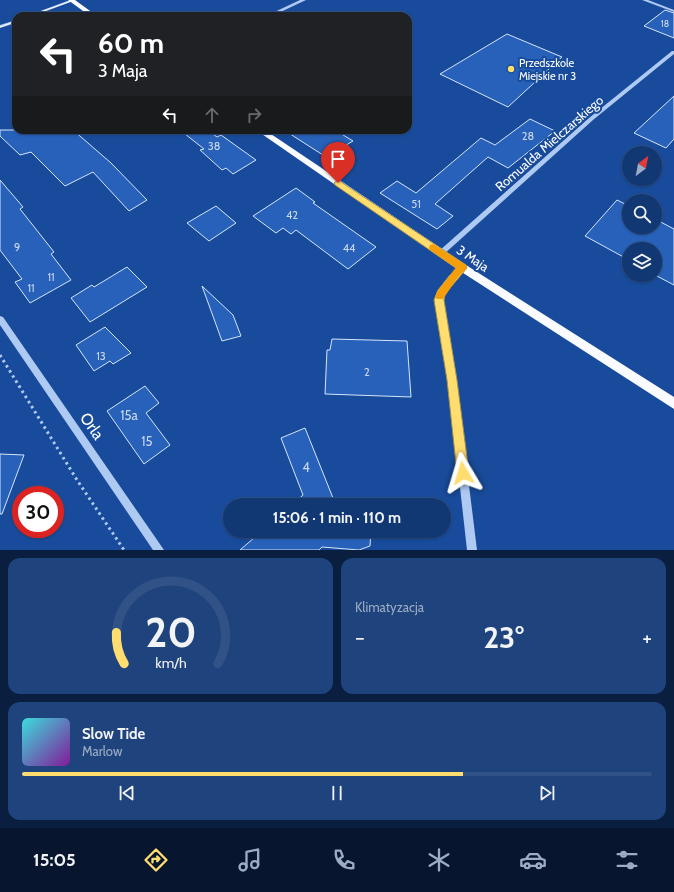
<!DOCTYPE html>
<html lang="pl">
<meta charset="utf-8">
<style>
:root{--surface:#123874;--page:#1f437c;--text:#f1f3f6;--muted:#9cacc5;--line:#315286;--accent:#ffdd6f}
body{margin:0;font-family:Cabin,sans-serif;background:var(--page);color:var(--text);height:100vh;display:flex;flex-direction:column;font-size:15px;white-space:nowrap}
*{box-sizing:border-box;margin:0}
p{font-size:13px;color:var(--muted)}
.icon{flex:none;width:22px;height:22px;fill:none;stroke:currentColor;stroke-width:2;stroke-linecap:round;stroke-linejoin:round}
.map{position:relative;height:550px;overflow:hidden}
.details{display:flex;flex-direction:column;gap:8px;padding:8px;background:#0a1f40;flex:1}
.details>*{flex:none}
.top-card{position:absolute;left:12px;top:12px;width:400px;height:122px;border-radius:12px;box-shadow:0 1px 3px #0004,0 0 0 1px var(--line);background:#202124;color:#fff;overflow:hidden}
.needle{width:26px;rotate:32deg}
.buttons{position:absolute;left:622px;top:146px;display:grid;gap:8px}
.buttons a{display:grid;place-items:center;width:40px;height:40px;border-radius:50%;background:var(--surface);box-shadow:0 1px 3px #0004,0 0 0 1px var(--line);font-size:20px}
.speed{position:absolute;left:12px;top:486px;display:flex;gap:8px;font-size:20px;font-weight:700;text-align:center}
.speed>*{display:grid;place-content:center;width:52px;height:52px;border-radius:50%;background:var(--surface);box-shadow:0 1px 3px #0004,0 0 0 1px var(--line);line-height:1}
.speed .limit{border:6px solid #d22;background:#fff;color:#111}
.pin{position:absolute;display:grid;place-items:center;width:34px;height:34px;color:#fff;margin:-41px -17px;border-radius:50% 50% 50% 0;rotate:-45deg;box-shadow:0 0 4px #0007}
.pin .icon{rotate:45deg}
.me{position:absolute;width:44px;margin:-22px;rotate:353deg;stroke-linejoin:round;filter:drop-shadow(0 0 3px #0008)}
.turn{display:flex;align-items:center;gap:14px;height:84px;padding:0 20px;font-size:18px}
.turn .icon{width:52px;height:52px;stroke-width:2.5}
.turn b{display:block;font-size:28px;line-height:34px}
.lanes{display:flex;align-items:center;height:38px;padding:0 20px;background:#0003;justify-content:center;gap:20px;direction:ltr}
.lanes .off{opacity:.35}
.big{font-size:30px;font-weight:700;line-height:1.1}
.details .card{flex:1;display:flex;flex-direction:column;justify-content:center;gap:6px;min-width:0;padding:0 14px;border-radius:12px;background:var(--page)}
.details .dial{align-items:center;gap:0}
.dial svg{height:104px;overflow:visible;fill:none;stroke:var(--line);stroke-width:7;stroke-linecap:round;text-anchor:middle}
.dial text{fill:var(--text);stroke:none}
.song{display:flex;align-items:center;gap:12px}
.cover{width:48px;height:48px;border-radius:6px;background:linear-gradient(135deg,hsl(180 70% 55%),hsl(290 70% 35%))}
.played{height:4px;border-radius:2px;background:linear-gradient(90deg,var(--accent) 70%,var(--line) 70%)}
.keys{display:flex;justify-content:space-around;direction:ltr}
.heat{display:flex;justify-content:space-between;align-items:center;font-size:22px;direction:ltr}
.details .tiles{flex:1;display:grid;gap:8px;grid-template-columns:1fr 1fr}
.card:last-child{grid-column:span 2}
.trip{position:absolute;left:223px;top:498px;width:228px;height:40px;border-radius:20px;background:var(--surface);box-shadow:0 1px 3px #0004,0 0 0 1px var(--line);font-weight:700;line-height:40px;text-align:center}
.menu{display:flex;height:64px;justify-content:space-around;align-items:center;background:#07162e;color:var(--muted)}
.menu .icon{width:28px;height:28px}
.menu .current{color:var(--accent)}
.menu b{font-size:18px;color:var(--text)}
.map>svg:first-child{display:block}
.building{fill:#2761b9;stroke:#d6e5fc}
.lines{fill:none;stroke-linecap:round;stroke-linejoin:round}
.path{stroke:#aec9f2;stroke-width:3;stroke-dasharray:2.5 3.5;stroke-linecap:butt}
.minor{fill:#aec9f2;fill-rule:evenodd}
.major{fill:#f9fbff;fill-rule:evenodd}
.tram{stroke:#fff;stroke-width:1}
.route{fill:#ffdd6f;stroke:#a69048}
.slow{fill:#f59e0b}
.poi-dot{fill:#ffdd6f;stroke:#184b9b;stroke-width:1.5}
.labels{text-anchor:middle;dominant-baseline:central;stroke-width:4;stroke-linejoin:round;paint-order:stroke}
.far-number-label{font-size:9px;fill:#c9d8ee}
.far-poi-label{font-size:11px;fill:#fff;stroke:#184b9b;text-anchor:start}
.number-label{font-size:11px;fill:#c9d8ee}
.street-label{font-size:13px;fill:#fff;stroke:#184b9b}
.near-number-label{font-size:13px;fill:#c9d8ee}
.near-street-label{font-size:16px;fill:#fff;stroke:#184b9b}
</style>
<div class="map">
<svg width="674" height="550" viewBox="0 0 674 550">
<rect width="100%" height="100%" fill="#184b9b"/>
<!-- building -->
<path class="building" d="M 665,10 L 674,13 L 674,38 L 644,26 Z
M 507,34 L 562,57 L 508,107 L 440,74 Z
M 674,96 L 674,139 L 666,148 L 634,133 Z
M 530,119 L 555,131 L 508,168 L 488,157 L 435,204 L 453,216 L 437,229 L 380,193 L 397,181 L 416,193 L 481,138 L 495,145 Z
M 0,130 L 73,130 L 111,163 L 147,200 L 129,211 L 93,172 L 65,186 L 31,152 L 20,155 L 0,136 Z
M 180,130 L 207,130 L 217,137 L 221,135 L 256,160 L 233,174 L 226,168 L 222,170 L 200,150 L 204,149 Z
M 284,130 L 335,130 L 353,141 L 326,157 Z
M 0,180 L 23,207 L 20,209 L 54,252 L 51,254 L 71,280 L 30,303 L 15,282 L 22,279 L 0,250 Z
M 296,188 L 315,202 L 313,203 L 376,247 L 348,269 L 296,230 L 291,234 L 283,228 L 276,233 L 253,216 Z
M 617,200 L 629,206 L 629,227 L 655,227 L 655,219 L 674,229 L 674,285 L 655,275 L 655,249 L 629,249 L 629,260 L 585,236 Z
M 216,206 L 236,223 L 209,241 L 187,223 Z
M 127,267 L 147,287 L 90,322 L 71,298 L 92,285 L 94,287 Z
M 202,286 L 233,315 L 241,336 L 222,341 Z
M 105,327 L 131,353 L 113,364 L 110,361 L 94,371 L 76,345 Z
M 332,339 L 407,341 L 411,397 L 325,394 L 327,350 L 330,350 Z
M 145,386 L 159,403 L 146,413 L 170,445 L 144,464 L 107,411 Z
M 305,428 L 335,503 L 386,505 L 292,505 L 303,495 L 281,438 Z
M 0,454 L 24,455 L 2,514 L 0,514 Z
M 262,531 L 371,531 L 370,546 L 359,550 L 322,547 L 319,550 L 240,550 Z"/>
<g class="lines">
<!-- path -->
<path class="path" d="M 0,355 L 77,480 L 124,550"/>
<!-- minor -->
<path class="minor" d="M 70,0 L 76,0 L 33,16 L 27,16 Z
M 300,0 L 306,0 L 272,16 L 266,16 Z
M 642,0 L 648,0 L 674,10 L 674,12 Z
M 16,20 L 16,23 L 0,28 L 0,25 Z
M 672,51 L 674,51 L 674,54 L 593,120 L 443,255 L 439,255 L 438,253 L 439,251 L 589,118 Z
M 463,265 L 465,266 L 466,268 L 465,270 L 451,284 L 443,299 L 456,380 L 477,550 L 467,550 L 448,380 L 435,299 C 440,286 450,271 463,265 Z
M 0,316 L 3,317 L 164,550 L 153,550 L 0,325 Z"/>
<!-- major -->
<path class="major" d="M 68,0 L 75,0 L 97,16 L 90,16 Z
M 256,130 L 265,130 L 466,265 L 674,397 L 674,409 L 460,271 Z"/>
<!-- tram -->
<path class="tram" d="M 29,16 L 74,0
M 0,27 L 16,21"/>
</g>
<!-- route -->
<path class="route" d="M 338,180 L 466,265 L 467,268 L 445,294 L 444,300 L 457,380 L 469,473 L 467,477 L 463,479 L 459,477 L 457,473 L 447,380 L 434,300 L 438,290 L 456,268 L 335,185 L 334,183 Z"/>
<!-- slow -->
<path class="slow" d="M 433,244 L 466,265 L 467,268 L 458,277 L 443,299 L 437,299 L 435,297 L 437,292 L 456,268 L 430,250 L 429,248 L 430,245 Z"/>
<!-- markers -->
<circle class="poi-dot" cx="511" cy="69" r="4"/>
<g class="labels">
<!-- far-number labels -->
<g class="far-number-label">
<text x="665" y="23">18</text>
</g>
<!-- far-poi labels -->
<g class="far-poi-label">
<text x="519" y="63">Przedszkole<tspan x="519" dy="13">Miejskie nr 3</tspan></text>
</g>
<!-- number labels -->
<g class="number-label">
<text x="528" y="136">28</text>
<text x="214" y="146">38</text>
<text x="416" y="204">51</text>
<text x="292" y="215">42</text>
<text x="17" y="247">9</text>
<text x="349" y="248">44</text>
<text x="51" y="277">11</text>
<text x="31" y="288">11</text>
<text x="101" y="356">13</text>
<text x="367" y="372">2</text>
</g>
<!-- street labels -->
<g class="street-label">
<text transform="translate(549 143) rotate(-41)">Romualda Mielczarskiego</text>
<text transform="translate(473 258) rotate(34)">3 Maja</text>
</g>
<!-- near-number labels -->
<g class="near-number-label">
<text x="129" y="415">15a</text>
<text x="147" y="441">15</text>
<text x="306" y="467">4</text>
</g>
<!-- near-street labels -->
<g class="near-street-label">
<text transform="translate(92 426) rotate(55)">Orla</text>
</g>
</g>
</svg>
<div class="buttons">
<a><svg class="needle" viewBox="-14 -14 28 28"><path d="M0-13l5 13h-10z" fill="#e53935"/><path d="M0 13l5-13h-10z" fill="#9cacc5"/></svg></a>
<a><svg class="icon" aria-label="search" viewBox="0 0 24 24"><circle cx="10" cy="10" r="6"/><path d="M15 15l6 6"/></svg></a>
<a><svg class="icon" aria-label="layers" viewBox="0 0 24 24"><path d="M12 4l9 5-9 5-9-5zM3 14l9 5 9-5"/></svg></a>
</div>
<div class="speed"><div class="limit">30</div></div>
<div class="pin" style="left:338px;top:183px;background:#d93025"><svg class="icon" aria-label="arrive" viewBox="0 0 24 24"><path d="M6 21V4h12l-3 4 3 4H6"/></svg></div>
<svg class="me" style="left:463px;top:473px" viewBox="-20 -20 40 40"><path d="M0-17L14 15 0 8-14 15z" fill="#ffdd6f" stroke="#fff" stroke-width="4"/></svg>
<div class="trip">15:06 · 1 min · 110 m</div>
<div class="top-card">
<div class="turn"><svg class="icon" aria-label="left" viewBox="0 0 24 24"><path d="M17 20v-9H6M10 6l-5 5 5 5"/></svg><div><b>60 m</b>3 Maja</div></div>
<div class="lanes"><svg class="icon" aria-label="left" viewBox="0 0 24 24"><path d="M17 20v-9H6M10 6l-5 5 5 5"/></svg><svg class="icon off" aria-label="ahead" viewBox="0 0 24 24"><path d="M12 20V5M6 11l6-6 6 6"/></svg><svg class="icon off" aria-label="right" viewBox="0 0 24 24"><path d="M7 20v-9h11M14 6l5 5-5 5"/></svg></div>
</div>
</div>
<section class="details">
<div class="tiles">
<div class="card dial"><svg viewBox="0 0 100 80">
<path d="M14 69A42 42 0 1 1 86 69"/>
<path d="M14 69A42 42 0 0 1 8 45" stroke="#ffdd6f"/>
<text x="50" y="56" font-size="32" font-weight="700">20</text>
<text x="50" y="72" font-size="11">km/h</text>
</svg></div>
<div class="card"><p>Klimatyzacja</p>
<div class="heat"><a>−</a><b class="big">23°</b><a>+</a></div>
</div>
<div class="card">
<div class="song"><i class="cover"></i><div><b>Slow Tide</b><p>Marlow</p></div></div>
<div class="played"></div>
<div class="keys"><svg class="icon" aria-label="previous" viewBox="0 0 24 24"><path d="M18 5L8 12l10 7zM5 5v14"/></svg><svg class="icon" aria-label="pause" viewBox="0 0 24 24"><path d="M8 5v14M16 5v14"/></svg><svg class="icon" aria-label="next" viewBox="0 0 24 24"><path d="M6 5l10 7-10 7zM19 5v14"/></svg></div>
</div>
</div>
</section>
<nav class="menu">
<b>15:05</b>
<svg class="icon current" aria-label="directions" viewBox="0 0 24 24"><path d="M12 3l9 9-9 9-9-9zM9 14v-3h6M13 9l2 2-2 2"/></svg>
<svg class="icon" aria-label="music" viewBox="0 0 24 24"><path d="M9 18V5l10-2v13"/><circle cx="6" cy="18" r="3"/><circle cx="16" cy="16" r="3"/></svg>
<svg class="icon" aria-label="phone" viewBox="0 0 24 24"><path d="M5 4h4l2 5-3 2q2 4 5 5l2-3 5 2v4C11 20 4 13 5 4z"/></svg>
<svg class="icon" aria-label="climate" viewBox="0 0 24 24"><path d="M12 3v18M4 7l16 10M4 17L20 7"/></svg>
<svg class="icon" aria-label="car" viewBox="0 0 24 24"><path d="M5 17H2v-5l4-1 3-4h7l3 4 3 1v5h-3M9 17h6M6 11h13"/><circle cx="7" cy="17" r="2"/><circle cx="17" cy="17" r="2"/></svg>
<svg class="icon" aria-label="filters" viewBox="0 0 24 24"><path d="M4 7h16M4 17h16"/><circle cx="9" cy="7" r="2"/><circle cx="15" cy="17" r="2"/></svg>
</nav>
